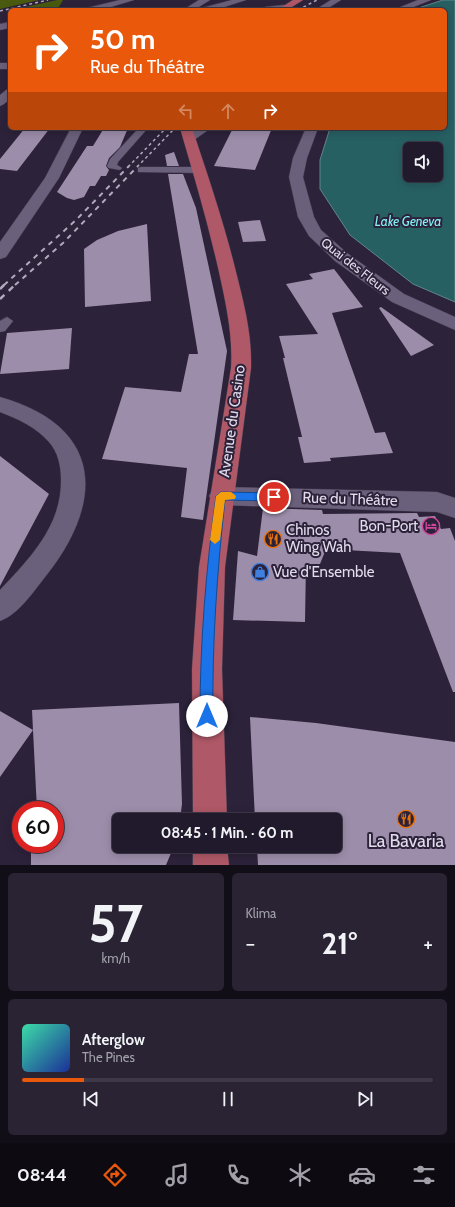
<!DOCTYPE html>
<html lang="de">
<meta charset="utf-8">
<style>
:root{--surface:#211a2c;--page:#292334;--text:#f1f3f6;--muted:#a2a1a9;--line:#3e3848;--accent:#ea580c}
body{margin:0;font-family:Cabin,sans-serif;background:var(--page);color:var(--text);height:100vh;display:flex;flex-direction:column;font-size:15px;white-space:nowrap}
*{box-sizing:border-box;margin:0}
p{font-size:13px;color:var(--muted)}
.icon{flex:none;width:22px;height:22px;fill:none;stroke:currentColor;stroke-width:2;stroke-linecap:round;stroke-linejoin:round}
.map{position:relative;height:865px;overflow:hidden}
.side{display:flex;flex-direction:column;gap:8px;padding:8px;background:#120e18;flex:1}
.side>*{flex:none}
.top-card{position:absolute;left:8px;top:8px;width:439px;height:122px;border-radius:6px;box-shadow:0 2px 10px #0003,0 0 0 1px var(--line);background:#ea580c;color:#fff;overflow:hidden}
.buttons{position:absolute;left:403px;top:142px;display:grid;gap:8px}
.buttons a{display:grid;place-items:center;width:40px;height:40px;border-radius:6px;background:var(--surface);box-shadow:0 2px 10px #0003,0 0 0 1px var(--line);font-size:20px}
.speed{position:absolute;left:12px;top:801px;display:flex;gap:8px;font-size:20px;font-weight:700;text-align:center}
.speed>*{display:grid;place-content:center;width:52px;height:52px;border-radius:50%;background:var(--surface);box-shadow:0 2px 10px #0003,0 0 0 1px var(--line);line-height:1}
.speed .limit{border:6px solid #d22;background:#fff;color:#111}
.pin{position:absolute;display:grid;place-items:center;width:34px;height:34px;color:#fff;margin:-17px;border:2px solid #fff;border-radius:50%;box-shadow:0 1px 4px #0007}
.me{position:absolute;width:44px;margin:-22px;rotate:0deg;stroke-linejoin:round;filter:drop-shadow(0 0 3px #0008)}
.turn{display:flex;align-items:center;gap:14px;height:84px;padding:0 16px;font-size:18px}
.turn .icon{width:52px;height:52px;stroke-width:2.5}
.turn b{display:block;font-size:28px;line-height:34px}
.lanes{display:flex;align-items:center;height:38px;padding:0 16px;background:#0003;justify-content:center;gap:20px;direction:ltr}
.lanes .off{opacity:.35}
.big{font-size:30px;font-weight:800;line-height:1.1}
.side .widget{flex:1;display:flex;flex-direction:column;justify-content:center;gap:6px;min-width:0;padding:0 14px;border-radius:6px;background:var(--page)}
.side .dial{align-items:center;gap:0}
.dial b{font-size:52px;line-height:1}
.song{display:flex;align-items:center;gap:12px}
.cover{width:48px;height:48px;border-radius:6px;background:linear-gradient(135deg,hsl(160 70% 55%),hsl(230 70% 35%))}
.played{height:4px;border-radius:2px;background:linear-gradient(90deg,var(--accent) 15%,var(--line) 15%)}
.keys{display:flex;justify-content:space-around;direction:ltr}
.heat{display:flex;justify-content:space-between;align-items:center;font-size:22px;direction:ltr}
.side .tiles{flex:1;display:grid;gap:8px;grid-template-columns:1fr 1fr}
.widget:last-child{grid-column:span 2}
.trip{position:absolute;left:112px;top:813px;width:230px;height:40px;border-radius:6px;background:var(--surface);box-shadow:0 2px 10px #0003,0 0 0 1px var(--line);font-weight:800;line-height:40px;text-align:center}
.tab-bar{display:flex;height:64px;justify-content:space-around;align-items:center;background:#0d0a12;color:var(--muted)}
.tab-bar .icon{width:28px;height:28px}
.tab-bar .selected{color:var(--accent)}
.tab-bar b{font-size:18px;color:var(--text)}
.map>svg:first-child{display:block}
.forest{fill:#4a5b0f}
.water{fill:#276063;stroke:#5f858c;fill-rule:evenodd}
.building{fill:#9c8daa}
.lines{fill:none;stroke-linecap:round;stroke-linejoin:round}
.service-casing{stroke:#463d51;stroke-width:1}
.pedestrian-casing{stroke:#463d51;stroke-width:1}
.minor-casing{stroke:#463d51;stroke-width:1}
.tertiary-casing{stroke:#463d51;stroke-width:1}
.primary-casing{stroke:#463d51;stroke-width:1}
.service{fill:#6b607b;fill-rule:evenodd}
.pedestrian{fill:#6b607b;fill-rule:evenodd}
.minor{fill:#6b607b;fill-rule:evenodd}
.tertiary{fill:#6b607b;fill-rule:evenodd}
.primary{fill:#af5867;fill-rule:evenodd}
.rail-far2{stroke:#b1aabc;stroke-width:1.5;stroke-dasharray:3 3;stroke-linecap:butt}
.rail-far1{stroke:#b1aabc;stroke-width:2;stroke-dasharray:5 5;stroke-linecap:butt}
.rail{stroke:#b1aabc;stroke-width:2.5;stroke-dasharray:6 6;stroke-linecap:butt}
.route{fill:#1a73e8;stroke:#114b97}
.slow{fill:#f59e0b}
.labels{text-anchor:middle;dominant-baseline:central;stroke-width:4;stroke-linejoin:round;paint-order:stroke}
.far-water-label{font-size:13px;font-style:italic;fill:#83f4fa;stroke:#2c223a}
.far-street-label{font-size:13px;fill:#e2dcec;stroke:#2c223a}
.street-label{font-size:15px;fill:#e2dcec;stroke:#2c223a}
.poi-label{font-size:15px;fill:#e2dcec;stroke:#2c223a;text-anchor:start}
.near-poi-label{font-size:18px;fill:#e2dcec;stroke:#2c223a}
</style>
<div class="map">
<svg width="455" height="865" viewBox="0 0 455 865">
<rect width="100%" height="100%" fill="#2c223a"/>
<!-- forest -->
<path class="forest" d="M 0,0 L 39,0 L 0,9 Z
M 57,0 L 63,0 L 57,10 L 12,10 Z"/>
<!-- water -->
<path class="water" d="M 443,0 L 455,0 L 455,302 L 413,284 L 350,235 L 320,189 L 320,160 L 330,128 L 445,128 L 445,10 L 412,10 ZM 410,149 L 436,149 L 436,175 L 410,175 Z"/>
<!-- building -->
<path class="building" d="M 25,128 L 50,128 L 17,171 L 0,169 L 0,159 Z
M 104,128 L 128,128 L 120,147 L 109,158 L 106,166 L 109,170 L 106,176 L 101,176 L 95,186 L 90,186 L 84,197 L 74,200 L 67,198 L 57,192 L 87,146 L 93,146 Z
M 233,128 L 272,128 L 255,170 L 214,166 Z
M 174,152 L 179,166 L 167,166 L 165,155 Z
M 168,174 L 183,174 L 196,208 L 227,351 L 203,520 L 181,517 L 187,468 L 102,459 L 125,387 L 181,392 L 189,354 L 198,354 Z
M 260,220 L 266,241 L 243,242 L 238,222 Z
M 147,224 L 151,301 L 85,307 L 84,249 L 97,240 L 118,231 Z
M 334,269 L 363,307 L 332,313 L 375,433 L 385,432 L 393,453 L 330,458 L 331,461 L 304,463 L 298,437 L 302,437 L 283,358 L 285,358 L 279,336 L 318,334 L 286,284 L 313,279 L 309,274 Z
M 381,307 L 434,345 L 411,356 L 379,308 Z
M 72,328 L 69,369 L 0,374 L 7,333 Z
M 0,456 L 49,494 L 0,586 Z
M 263,508 L 322,510 L 323,514 L 417,513 L 419,517 L 435,516 L 441,529 L 450,528 L 455,541 L 455,692 L 453,692 L 400,553 L 326,549 L 320,564 L 306,564 L 305,622 L 233,620 L 238,551 L 257,556 Z
M 179,703 L 182,804 L 180,820 L 119,820 L 119,846 L 174,846 L 166,865 L 31,865 L 31,844 L 55,844 L 55,810 L 37,810 L 32,710 Z
M 0,711 L 33,730 L 0,777 Z
M 250,717 L 316,723 L 455,742 L 455,865 L 258,865 L 257,846 L 335,846 L 335,820 L 255,820 Z"/>
<g class="lines">
<defs>
<path id="service" d="M 139,128 L 148,128 L 118,162 L 117,165 L 122,168 L 120,170 L 109,168 L 107,166 L 110,159 Z
M 141,167 L 200,167 L 205,170 L 200,173 L 138,172 L 138,168 Z
M 7,317 L 13,321 L 5,331 L 0,332 L 0,321 Z"/>
<path id="pedestrian" d="M 418,0 L 431,0 L 406,10 L 393,10 Z
M 306,128 L 318,128 L 307,158 L 303,177 L 314,217 L 321,230 L 347,253 L 404,294 L 455,317 L 455,330 L 392,302 L 335,261 L 309,236 L 298,217 L 289,177 L 293,158 Z"/>
<path id="minor" d="M 199,0 L 210,0 L 194,10 L 183,10 Z
M 331,0 L 341,0 L 325,10 L 315,10 Z
M 284,5 L 287,6 L 287,10 L 261,10 L 265,7 Z
M 10,89 L 10,99 L 4,104 L 0,106 L 0,95 L 6,90 Z
M 71,128 L 83,128 L 59,178 L 6,257 L 0,259 L 0,242 L 45,178 Z
M 196,128 L 211,128 L 194,140 L 184,140 L 183,137 Z
M 0,397 C 103,426 106,501 45,577 C 33,592 19,614 0,621 L 0,590 C 30,558 62,526 61,479 C 61,466 58,452 49,442 C 36,427 18,419 0,412 Z
M 221,487 L 437,492 L 455,498 L 455,518 L 437,512 L 221,505 L 213,503 L 209,496 L 213,489 Z"/>
<path id="tertiary" d="M 120,0 L 134,0 L 101,10 L 86,10 L 87,8 Z
M 232,0 L 246,0 L 215,10 L 201,10 L 202,8 Z
M 10,22 L 10,28 L 0,30 L 0,24 Z
M 0,63 L 10,63 L 10,69 L 0,69 Z"/>
<path id="primary" d="M 293,0 L 303,0 L 287,10 L 277,10 Z
M 180,128 L 192,128 C 208,176 224,223 236,272 C 244,304 252,334 251,368 L 225,567 L 222,669 L 227,820 L 193,820 L 192,669 L 199,567 L 231,368 C 233,335 226,304 219,272 C 208,223 194,176 180,128 Z
M 193,846 L 227,846 L 229,865 L 193,865 Z"/>
</defs>
<!-- service casing -->
<use href="#service" class="service-casing"/>
<!-- pedestrian casing -->
<use href="#pedestrian" class="pedestrian-casing"/>
<!-- minor casing -->
<use href="#minor" class="minor-casing"/>
<!-- tertiary casing -->
<use href="#tertiary" class="tertiary-casing"/>
<!-- primary casing -->
<use href="#primary" class="primary-casing"/>
<!-- service -->
<use href="#service" class="service"/>
<!-- pedestrian -->
<use href="#pedestrian" class="pedestrian"/>
<!-- minor -->
<use href="#minor" class="minor"/>
<!-- tertiary -->
<use href="#tertiary" class="tertiary"/>
<!-- primary -->
<use href="#primary" class="primary"/>
<!-- rail-far2 -->
<path class="rail-far2" d="M 298,10 L 317,0
M 0,11 L 48,0
M 128,167 L 166,128
M 137,167 L 175,128"/>
<!-- rail-far1 -->
<path class="rail-far1" d="M 4,285 L 76,220 L 129,166
M 15,285 L 63,243 L 138,166"/>
<!-- rail -->
<path class="rail" d="M 0,289 L 5,284
M 0,299 L 16,284"/>
</g>
<!-- route -->
<path class="route" d="M 221,492 L 274,493 L 279,497 L 274,501 L 225,500 C 217,572 212,644 213,716 L 211,721 L 207,723 L 202,721 L 200,716 C 200,642 206,569 216,496 Z"/>
<!-- slow -->
<path class="slow" d="M 221,492 L 231,492 L 236,496 L 235,499 L 225,500 L 220,540 L 215,544 L 210,540 L 216,496 Z"/>
<!-- icons -->
<defs>
<symbol id="hotel-ring" viewBox="-11 -11 22 22"><circle r="9.5" fill="#2c223a" stroke="#d1479c" stroke-width="1.5"/><path d="M-6-4.5h1.5V1H6V5H4.5V3h-9V5H-6ZM-4 0a1.8 1.8 0 1 1 3.6 0ZM.5 0V-2.5h3Q6-2.5 6 0Z" fill="#d1479c"/></symbol>
<symbol id="restaurant-ring" viewBox="-11 -11 22 22"><circle r="9.5" fill="#2c223a" stroke="#e8710a" stroke-width="1.5"/><path d="M-5-6h1v4h1v-4h1v4h1v-4h1v5L-1.5 .5V6h-2V.5L-5-1ZM5-6V6H3V1.5H1.5Q1.5-4 5-6Z" fill="#e8710a"/></symbol>
<symbol id="shop-ring" viewBox="-11 -11 22 22"><circle r="9.5" fill="#2c223a" stroke="#3f7fe0" stroke-width="1.5"/><path d="M-5-2.5h2.3a2.7 3.5 0 0 1 5.4 0H5L5.5 6h-11ZM-1.5-2.5h3a1.5 2.3 0 0 0-3 0Z" fill="#3f7fe0"/></symbol>
</defs>
<g fill-rule="evenodd">
<use href="#hotel-ring" x="421" y="516" width="20" height="20"/>
<use href="#restaurant-ring" x="263" y="529" width="20" height="20"/>
<use href="#shop-ring" x="250" y="562" width="20" height="20"/>
<use href="#restaurant-ring" x="396" y="809" width="20" height="20"/>
</g>
<g class="labels">
<!-- far-water labels -->
<g class="far-water-label">
<text x="408" y="221">Lake Geneva</text>
</g>
<!-- far-street labels -->
<g class="far-street-label">
<text transform="translate(356 266) rotate(38)">Quai des Fleurs</text>
</g>
<!-- street labels -->
<g class="street-label">
<text transform="translate(232 421) rotate(-82)">Avenue du Casino</text>
<text transform="translate(350 499) rotate(2)">Rue du Théâtre</text>
</g>
<!-- poi labels -->
<g class="poi-label">
<text x="418" y="526" text-anchor="end">Bon-Port</text>
<text x="286" y="530">Chinos<tspan x="286" dy="17">Wing Wah</tspan></text>
<text x="273" y="572">Vue d'Ensemble</text>
</g>
<!-- near-poi labels -->
<g class="near-poi-label">
<text x="406" y="841">La Bavaria</text>
</g>
</g>
</svg>
<div class="buttons">
<a><svg class="icon" aria-label="sound" viewBox="0 0 24 24"><path d="M4 9h4l5-4v14l-5-4H4zM17 9q2 3 0 6"/></svg></a>
</div>
<div class="speed"><div class="limit">60</div></div>
<div class="pin" style="left:274px;top:497px;background:#d93025"><svg class="icon" aria-label="arrive" viewBox="0 0 24 24"><path d="M6 21V4h12l-3 4 3 4H6"/></svg></div>
<svg class="me" style="left:207px;top:716px" viewBox="-20 -20 40 40"><circle r="19" fill="#fff"/><path d="M0-13L10 11 0 6-10 11z" fill="#1a73e8"/></svg>
<div class="trip">08:45 · 1 Min. · 60 m</div>
<div class="top-card">
<div class="turn"><svg class="icon" aria-label="right" viewBox="0 0 24 24"><path d="M7 20v-9h11M14 6l5 5-5 5"/></svg><div><b>50 m</b>Rue du Théâtre</div></div>
<div class="lanes"><svg class="icon off" aria-label="left" viewBox="0 0 24 24"><path d="M17 20v-9H6M10 6l-5 5 5 5"/></svg><svg class="icon off" aria-label="ahead" viewBox="0 0 24 24"><path d="M12 20V5M6 11l6-6 6 6"/></svg><svg class="icon" aria-label="right" viewBox="0 0 24 24"><path d="M7 20v-9h11M14 6l5 5-5 5"/></svg></div>
</div>
</div>
<section class="side">
<div class="tiles">
<div class="widget dial"><b>57</b><p>km/h</p></div>
<div class="widget"><p>Klima</p>
<div class="heat"><a>−</a><b class="big">21°</b><a>+</a></div>
</div>
<div class="widget">
<div class="song"><i class="cover"></i><div><b>Afterglow</b><p>The Pines</p></div></div>
<div class="played"></div>
<div class="keys"><svg class="icon" aria-label="previous" viewBox="0 0 24 24"><path d="M18 5L8 12l10 7zM5 5v14"/></svg><svg class="icon" aria-label="pause" viewBox="0 0 24 24"><path d="M8 5v14M16 5v14"/></svg><svg class="icon" aria-label="next" viewBox="0 0 24 24"><path d="M6 5l10 7-10 7zM19 5v14"/></svg></div>
</div>
</div>
</section>
<nav class="tab-bar">
<b>08:44</b>
<svg class="icon selected" aria-label="directions" viewBox="0 0 24 24"><path d="M12 3l9 9-9 9-9-9zM9 14v-3h6M13 9l2 2-2 2"/></svg>
<svg class="icon" aria-label="music" viewBox="0 0 24 24"><path d="M9 18V5l10-2v13"/><circle cx="6" cy="18" r="3"/><circle cx="16" cy="16" r="3"/></svg>
<svg class="icon" aria-label="phone" viewBox="0 0 24 24"><path d="M5 4h4l2 5-3 2q2 4 5 5l2-3 5 2v4C11 20 4 13 5 4z"/></svg>
<svg class="icon" aria-label="climate" viewBox="0 0 24 24"><path d="M12 3v18M4 7l16 10M4 17L20 7"/></svg>
<svg class="icon" aria-label="car" viewBox="0 0 24 24"><path d="M5 17H2v-5l4-1 3-4h7l3 4 3 1v5h-3M9 17h6M6 11h13"/><circle cx="7" cy="17" r="2"/><circle cx="17" cy="17" r="2"/></svg>
<svg class="icon" aria-label="filters" viewBox="0 0 24 24"><path d="M4 7h16M4 17h16"/><circle cx="9" cy="7" r="2"/><circle cx="15" cy="17" r="2"/></svg>
</nav>
